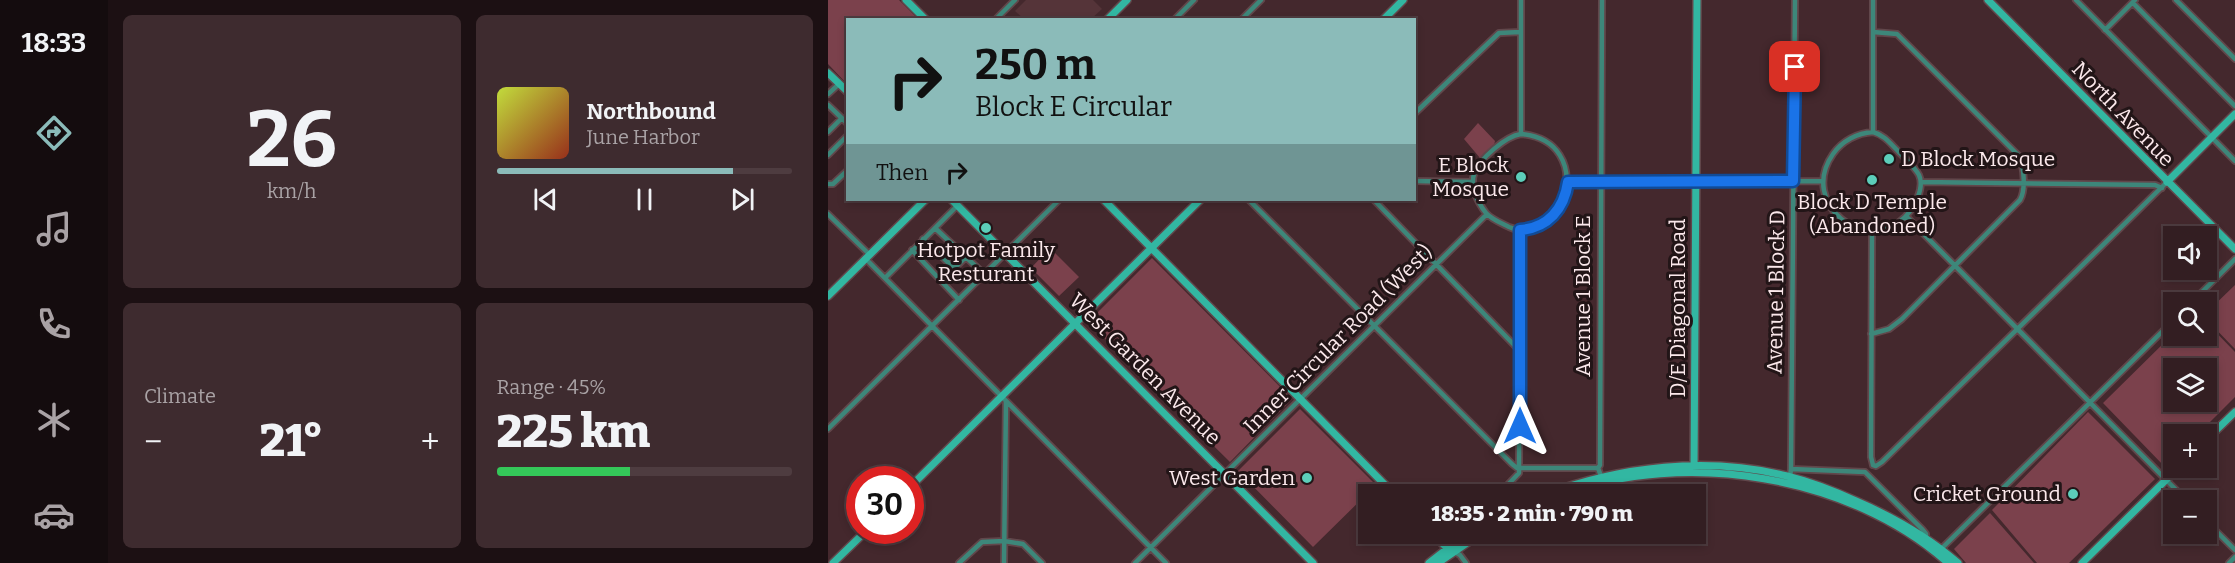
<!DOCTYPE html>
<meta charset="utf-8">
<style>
:root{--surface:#331e22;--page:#3e2b2f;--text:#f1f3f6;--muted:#a9a2a5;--line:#4e3c40;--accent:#8bbbb9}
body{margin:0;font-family:Bitter,serif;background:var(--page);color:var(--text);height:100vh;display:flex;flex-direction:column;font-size:22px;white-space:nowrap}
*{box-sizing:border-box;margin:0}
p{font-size:20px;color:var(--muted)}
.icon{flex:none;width:33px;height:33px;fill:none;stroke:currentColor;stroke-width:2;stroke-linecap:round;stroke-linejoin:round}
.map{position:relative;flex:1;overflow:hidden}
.side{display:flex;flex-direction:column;gap:15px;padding:15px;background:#1c1013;width:720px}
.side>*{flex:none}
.guide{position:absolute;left:18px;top:18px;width:570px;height:183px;border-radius:0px;box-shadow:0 3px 9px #0003,0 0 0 2px var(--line);background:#8bbbb9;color:#111;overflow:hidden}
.tools{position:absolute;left:1335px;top:226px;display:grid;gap:12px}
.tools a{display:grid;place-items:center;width:54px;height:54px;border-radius:0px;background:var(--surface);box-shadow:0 3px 9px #0003,0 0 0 2px var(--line);font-size:30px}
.speed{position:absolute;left:18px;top:466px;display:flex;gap:12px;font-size:30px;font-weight:700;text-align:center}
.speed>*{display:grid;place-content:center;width:78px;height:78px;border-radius:50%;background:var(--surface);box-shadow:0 3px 9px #0003,0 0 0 2px var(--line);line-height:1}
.speed .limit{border:9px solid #d22;background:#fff;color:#111}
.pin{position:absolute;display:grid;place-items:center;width:51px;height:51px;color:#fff;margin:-26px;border-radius:12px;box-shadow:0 3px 9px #0006}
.me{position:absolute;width:66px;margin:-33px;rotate:0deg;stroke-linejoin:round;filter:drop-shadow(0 0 4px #0008)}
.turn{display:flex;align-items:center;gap:21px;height:126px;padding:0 30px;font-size:27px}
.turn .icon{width:78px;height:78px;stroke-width:2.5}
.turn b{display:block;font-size:42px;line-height:51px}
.then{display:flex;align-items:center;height:57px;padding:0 30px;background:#0003;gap:12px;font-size:22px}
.big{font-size:45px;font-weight:800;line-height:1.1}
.side .tile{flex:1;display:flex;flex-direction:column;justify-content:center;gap:9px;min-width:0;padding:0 21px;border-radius:9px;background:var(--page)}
.side .dial{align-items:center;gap:0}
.dial b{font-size:78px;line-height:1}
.song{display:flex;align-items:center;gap:18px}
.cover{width:72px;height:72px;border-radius:9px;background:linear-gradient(135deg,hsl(70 70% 55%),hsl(10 70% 35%))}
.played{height:6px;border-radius:3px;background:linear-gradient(90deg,var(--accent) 80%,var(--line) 80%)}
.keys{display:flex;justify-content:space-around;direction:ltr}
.heat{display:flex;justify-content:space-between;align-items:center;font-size:33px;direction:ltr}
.charge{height:9px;border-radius:4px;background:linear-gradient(90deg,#34c759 45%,var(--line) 0)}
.side .tiles{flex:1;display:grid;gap:15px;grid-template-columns:repeat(2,1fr)}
.trip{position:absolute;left:530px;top:484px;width:348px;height:60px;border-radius:0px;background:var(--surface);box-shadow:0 3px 9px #0003,0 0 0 2px var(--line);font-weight:800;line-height:60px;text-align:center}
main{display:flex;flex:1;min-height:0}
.menu{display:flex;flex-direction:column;width:108px;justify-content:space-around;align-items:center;background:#140c0e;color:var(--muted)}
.menu .icon{width:42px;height:42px}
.menu .current{color:var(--accent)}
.menu b{font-size:27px;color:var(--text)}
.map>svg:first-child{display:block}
.built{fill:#553439}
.green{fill:#7b414c;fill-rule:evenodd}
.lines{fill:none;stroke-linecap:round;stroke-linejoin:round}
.street-casing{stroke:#61474b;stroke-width:8}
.secondary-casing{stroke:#61474b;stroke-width:10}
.street{stroke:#3d877a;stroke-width:4.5}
.secondary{stroke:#32b7a2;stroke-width:7}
.route-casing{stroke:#114b97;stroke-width:15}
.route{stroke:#1a73e8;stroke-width:10}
.poi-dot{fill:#5cceba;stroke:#221517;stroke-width:2}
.labels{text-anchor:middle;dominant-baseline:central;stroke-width:6;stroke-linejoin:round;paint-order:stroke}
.street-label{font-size:21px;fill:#fbe8eb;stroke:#221517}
.poi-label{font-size:21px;fill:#fbe8eb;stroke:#221517;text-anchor:end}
</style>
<main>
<nav class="menu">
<b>18:33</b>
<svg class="icon current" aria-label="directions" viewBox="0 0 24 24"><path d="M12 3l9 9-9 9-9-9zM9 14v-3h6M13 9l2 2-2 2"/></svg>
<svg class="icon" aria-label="music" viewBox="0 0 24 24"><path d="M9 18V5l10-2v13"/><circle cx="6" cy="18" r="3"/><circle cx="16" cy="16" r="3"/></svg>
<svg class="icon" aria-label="phone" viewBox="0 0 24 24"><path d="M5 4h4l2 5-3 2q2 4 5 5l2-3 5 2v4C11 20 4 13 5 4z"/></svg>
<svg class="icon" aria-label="climate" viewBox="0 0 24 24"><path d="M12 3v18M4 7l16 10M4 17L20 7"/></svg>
<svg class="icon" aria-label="car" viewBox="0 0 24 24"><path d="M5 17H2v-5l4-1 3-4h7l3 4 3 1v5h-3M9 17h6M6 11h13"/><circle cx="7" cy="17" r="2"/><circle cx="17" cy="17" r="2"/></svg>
</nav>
<section class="side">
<div class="tiles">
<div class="tile dial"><b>26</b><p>km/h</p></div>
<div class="tile">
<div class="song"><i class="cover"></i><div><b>Northbound</b><p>June Harbor</p></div></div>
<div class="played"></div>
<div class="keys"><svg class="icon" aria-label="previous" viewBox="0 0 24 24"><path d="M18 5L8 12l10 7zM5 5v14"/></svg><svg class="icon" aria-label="pause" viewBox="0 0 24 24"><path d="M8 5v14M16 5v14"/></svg><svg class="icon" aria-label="next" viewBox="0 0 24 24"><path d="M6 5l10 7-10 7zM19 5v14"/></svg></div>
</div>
<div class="tile"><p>Climate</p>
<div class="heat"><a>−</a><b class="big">21°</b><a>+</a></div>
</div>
<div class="tile"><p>Range · 45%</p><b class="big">225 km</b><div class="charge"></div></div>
</div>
</section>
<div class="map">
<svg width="1407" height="563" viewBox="0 0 1407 563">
<rect width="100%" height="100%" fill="#44282d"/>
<!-- built -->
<path class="built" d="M 198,0 L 265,0 L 274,9 L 263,19 L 196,19 L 187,11 Z"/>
<!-- green -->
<path class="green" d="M 0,0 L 71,0 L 90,19 L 20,20 L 19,84 L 0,64 Z
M 650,123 L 667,141 L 666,145 L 652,158 L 636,139 Z
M 222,248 L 251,277 L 231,296 L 203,268 Z
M 324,258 L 464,399 L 402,462 L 260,322 Z
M 1407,285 L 1407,349 L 1379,320 L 1378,313 Z
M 1379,323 L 1407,352 L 1407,397 L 1369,435 L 1346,435 L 1345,458 L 1337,467 L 1275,403 L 1345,334 L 1346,336 L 1378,336 ZM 1346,369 L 1378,369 L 1378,402 L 1346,402 Z
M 472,409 L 548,485 L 485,547 L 410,471 Z
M 1260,412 L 1327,479 L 1241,563 L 1209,563 L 1164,510 Z
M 1162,513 L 1206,563 L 1138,563 L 1126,549 Z"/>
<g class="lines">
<defs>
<path id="street" d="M 693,0 L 693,134
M 774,0 L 772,465 L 770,468 L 774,479
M 1248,0 L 1407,161
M 1348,0 L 1407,59
M 1305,3 L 1407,106
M 167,20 L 187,0
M 346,20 L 366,0
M 413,20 L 433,0
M 1277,30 L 1307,0
M 0,94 L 11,84
M 0,105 L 20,124
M 586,114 L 671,33 L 692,32
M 0,132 L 14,118
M 1045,132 C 1056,135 1062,143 1070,151 C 1076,158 1087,167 1091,175 C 1097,188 1086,208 1077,217 C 1038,256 970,204 1005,154 C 1014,141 1029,133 1045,132 Z
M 1045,132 L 1045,0
M 693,134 C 770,141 738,251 681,227 C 673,223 663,219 658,213 C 650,203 642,187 646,174 C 651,159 678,136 693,134 Z
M 0,155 L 20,135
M 586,181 L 645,182
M 740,182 L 994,181
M 1093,182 L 1327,185 L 1334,188
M 0,184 L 5,184 L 20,170
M 421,200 L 684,464 L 689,468 L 770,468
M 546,200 L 691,350
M 0,214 L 41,254
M 1078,216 L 1359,501
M 107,228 L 156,274
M 1044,232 L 1043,457 L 1045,465
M 95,239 L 126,268
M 84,250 L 131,300
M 37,258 L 338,563
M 57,278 L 130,205
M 113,281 L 138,257
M 1363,303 L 1407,259
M 1043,334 L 1061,329 L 1074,319 L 1192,200 C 1198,190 1196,166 1191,156 L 1069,34 L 1045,32
M 0,429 L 231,200
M 1045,465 L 1048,466 L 1054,462 L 1339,182
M 963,469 L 1037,472 L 1094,529 L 1098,534 L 1098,538
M 962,477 L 963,469 L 967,0
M 670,495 L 691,473 L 692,230
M 1378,521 L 1407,550
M 625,551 L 632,555 L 638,563
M 1111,551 L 1346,320
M 131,563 L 154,542 L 176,541 L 195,544 L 214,563
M 176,563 L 178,401
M 307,563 L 659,214
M 1401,563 L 1407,557"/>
<path id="secondary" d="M 78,0 L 98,20
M 1160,0 L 1407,249
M 279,20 L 299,0
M 555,20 L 575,0
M 0,73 L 20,92
M 1339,182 L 1407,114
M 124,200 L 485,563
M 276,200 L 567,495
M 0,296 L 97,200
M 1378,440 L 1407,412
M 866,472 L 869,0
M 82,487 L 372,200
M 716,495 C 792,466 880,456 959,476 C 983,482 1006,491 1028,501 C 1065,517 1099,536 1130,563
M 734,495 C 856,449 1022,475 1120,563
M 605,534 L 620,549
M 5,563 L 38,531
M 601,563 L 638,534
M 610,563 L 652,534
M 1254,563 L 1350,468"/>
</defs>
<!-- street casing -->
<use href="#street" class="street-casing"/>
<!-- secondary casing -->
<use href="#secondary" class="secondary-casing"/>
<!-- street -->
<use href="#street" class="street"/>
<!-- secondary -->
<use href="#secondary" class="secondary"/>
</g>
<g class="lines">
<defs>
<path id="route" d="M 692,426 L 692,230 C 720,228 736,209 740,182 L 965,181 L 967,67"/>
</defs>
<!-- route casing -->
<use href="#route" class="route-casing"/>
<!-- route -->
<use href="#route" class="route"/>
</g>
<!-- markers -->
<g class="poi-dot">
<circle cx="1061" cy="159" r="6"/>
<circle cx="693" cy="177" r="6"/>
<circle cx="1044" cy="180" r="6"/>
<circle cx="158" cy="228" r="6"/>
<circle cx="479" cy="478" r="6"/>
<circle cx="1245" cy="494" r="6"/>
</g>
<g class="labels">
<!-- street labels -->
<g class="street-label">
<text transform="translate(1295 114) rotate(46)">North Avenue</text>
<text transform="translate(948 292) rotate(-89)">Avenue 1 Block D</text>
<text transform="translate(755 296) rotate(-90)">Avenue 1 Block E</text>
<text transform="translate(850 308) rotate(-90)">D/E Diagonal Road</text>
<text transform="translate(510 339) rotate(-45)">Inner Circular Road (West)</text>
<text transform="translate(317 369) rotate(45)">West Garden Avenue</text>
</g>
<!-- poi labels -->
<g class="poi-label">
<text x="1073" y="159" text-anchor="start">D Block Mosque</text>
<text x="681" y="165">E Block<tspan x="681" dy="24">Mosque</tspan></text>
<text x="1044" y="202" text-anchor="middle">Block D Temple<tspan x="1044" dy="24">(Abandoned)</tspan></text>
<text x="158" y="250" text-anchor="middle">Hotpot Family<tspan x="158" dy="24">Resturant</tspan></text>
<text x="467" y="478">West Garden</text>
<text x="1233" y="494">Cricket Ground</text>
</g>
</g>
</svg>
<div class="tools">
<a><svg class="icon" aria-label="sound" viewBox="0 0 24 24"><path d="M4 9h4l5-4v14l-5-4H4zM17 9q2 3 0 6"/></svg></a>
<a><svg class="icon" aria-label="search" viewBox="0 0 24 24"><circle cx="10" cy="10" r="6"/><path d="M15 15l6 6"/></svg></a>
<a><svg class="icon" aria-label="layers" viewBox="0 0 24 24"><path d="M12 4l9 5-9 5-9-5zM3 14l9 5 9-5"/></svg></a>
<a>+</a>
<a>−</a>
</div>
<div class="speed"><div class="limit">30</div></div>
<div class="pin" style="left:967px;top:67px;background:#d93025"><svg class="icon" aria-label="arrive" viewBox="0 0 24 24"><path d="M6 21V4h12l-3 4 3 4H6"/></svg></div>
<svg class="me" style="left:692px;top:426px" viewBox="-20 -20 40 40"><path d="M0-17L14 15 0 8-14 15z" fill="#1a73e8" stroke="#fff" stroke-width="4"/></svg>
<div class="trip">18:35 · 2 min · 790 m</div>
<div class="guide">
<div class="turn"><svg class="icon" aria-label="right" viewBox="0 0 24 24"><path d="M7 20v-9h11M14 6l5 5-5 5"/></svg><div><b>250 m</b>Block E Circular</div></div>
<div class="then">Then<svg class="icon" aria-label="right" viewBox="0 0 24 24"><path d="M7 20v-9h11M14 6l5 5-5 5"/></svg></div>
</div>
</div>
</main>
